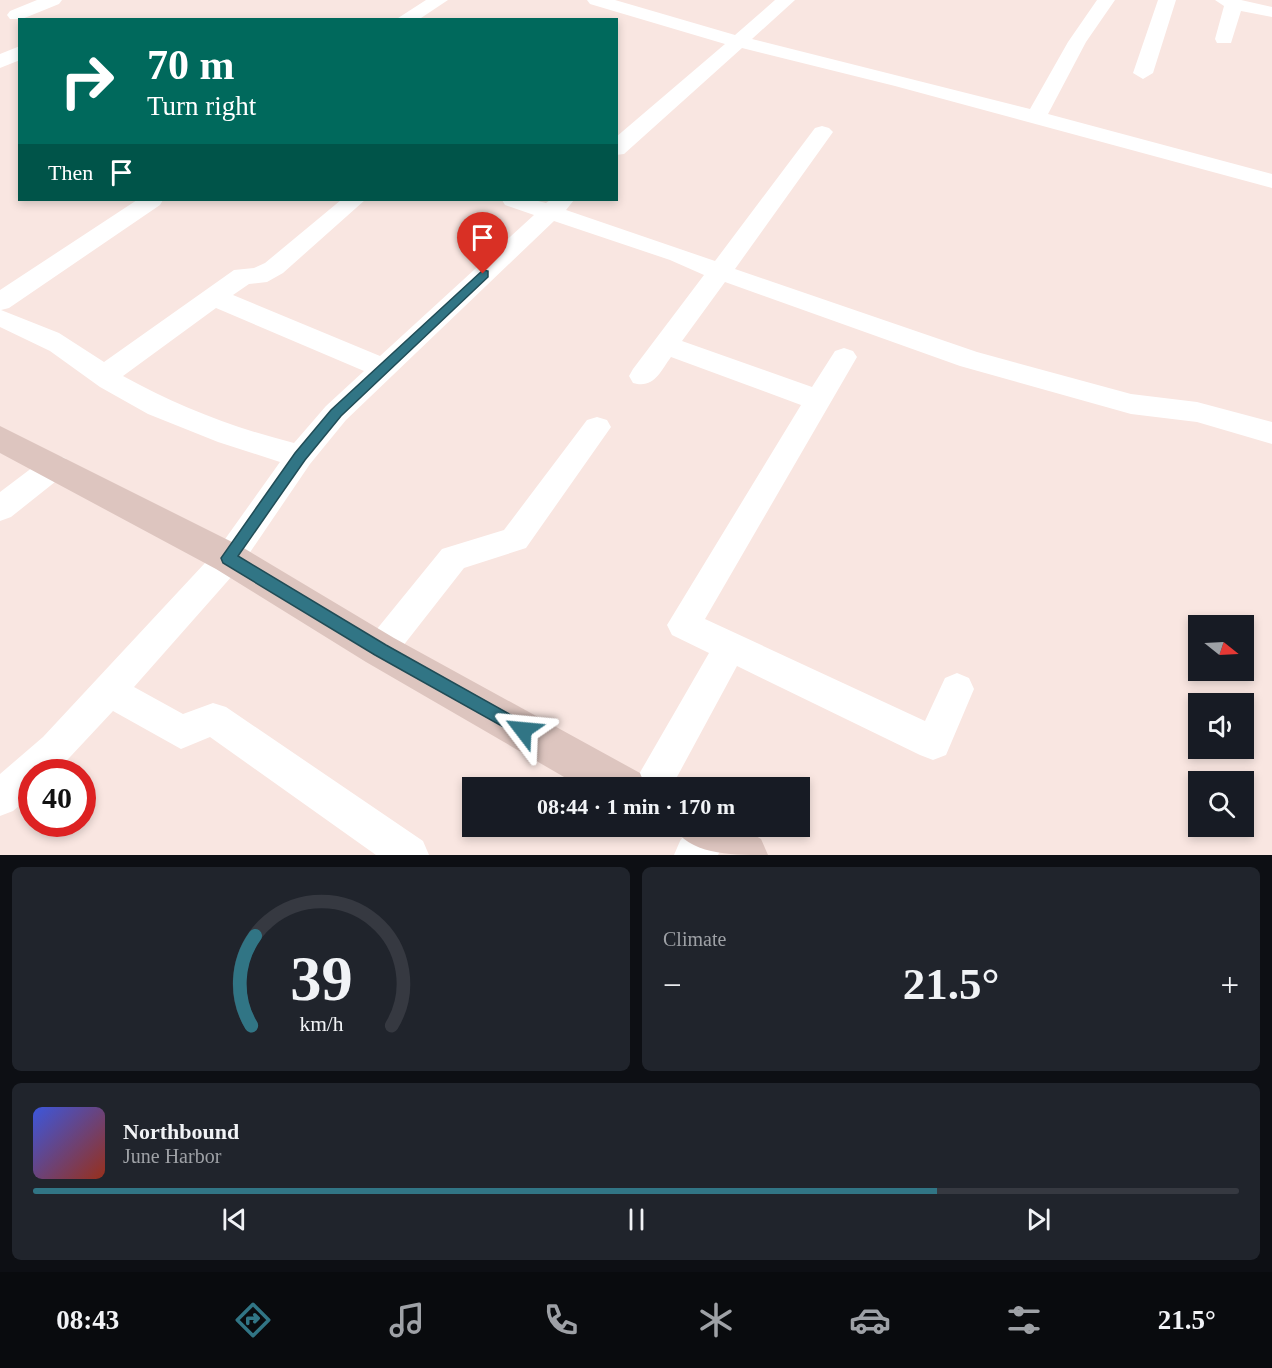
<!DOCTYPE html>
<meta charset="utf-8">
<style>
:root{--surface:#171b24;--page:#20242c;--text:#f1f3f6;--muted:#9ea1a6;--line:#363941;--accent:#317585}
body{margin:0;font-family:Georgia,serif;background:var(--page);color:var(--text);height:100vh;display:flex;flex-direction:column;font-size:22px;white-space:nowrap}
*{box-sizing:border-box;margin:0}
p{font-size:20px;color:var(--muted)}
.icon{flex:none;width:33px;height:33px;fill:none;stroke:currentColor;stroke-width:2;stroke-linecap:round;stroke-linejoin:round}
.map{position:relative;height:855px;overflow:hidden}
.side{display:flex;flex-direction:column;gap:12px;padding:12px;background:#0d0f14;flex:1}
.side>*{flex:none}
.banner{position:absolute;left:18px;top:18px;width:600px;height:183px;border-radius:0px;box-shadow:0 3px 9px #0003;background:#00695c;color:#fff;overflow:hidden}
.needle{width:39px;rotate:108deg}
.fabs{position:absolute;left:1188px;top:615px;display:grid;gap:12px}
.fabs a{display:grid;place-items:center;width:66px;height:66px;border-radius:0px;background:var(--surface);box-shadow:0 3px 9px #0003;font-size:30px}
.speed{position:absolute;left:18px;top:759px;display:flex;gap:12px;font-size:30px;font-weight:700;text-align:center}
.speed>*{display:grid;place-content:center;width:78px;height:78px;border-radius:50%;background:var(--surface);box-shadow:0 3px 9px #0003;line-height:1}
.speed .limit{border:9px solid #d22;background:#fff;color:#111}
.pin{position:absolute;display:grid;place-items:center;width:51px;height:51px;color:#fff;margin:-62px -26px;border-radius:50% 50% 50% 0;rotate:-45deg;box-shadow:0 0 6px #0007}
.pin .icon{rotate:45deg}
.me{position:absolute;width:66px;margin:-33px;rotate:299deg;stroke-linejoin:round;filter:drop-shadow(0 0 4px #0008)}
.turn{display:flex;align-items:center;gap:21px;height:126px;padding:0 30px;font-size:27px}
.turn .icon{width:78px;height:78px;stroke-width:2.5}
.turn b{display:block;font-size:42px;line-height:51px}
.then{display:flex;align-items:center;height:57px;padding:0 30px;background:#0003;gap:12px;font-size:22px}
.big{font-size:45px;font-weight:800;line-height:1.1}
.side .card{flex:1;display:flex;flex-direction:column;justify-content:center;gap:9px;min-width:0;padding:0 21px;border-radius:9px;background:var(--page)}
.side .dial{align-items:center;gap:0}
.dial svg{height:156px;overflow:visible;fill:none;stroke:var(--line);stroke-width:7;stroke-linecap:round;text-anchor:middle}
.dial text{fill:var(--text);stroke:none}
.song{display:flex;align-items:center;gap:18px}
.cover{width:72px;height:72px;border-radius:9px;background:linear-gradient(135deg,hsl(230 70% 55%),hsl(10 70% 35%))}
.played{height:6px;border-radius:3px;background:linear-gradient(90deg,var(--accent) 75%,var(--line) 75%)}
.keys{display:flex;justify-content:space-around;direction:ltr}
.heat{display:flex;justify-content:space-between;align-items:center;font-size:33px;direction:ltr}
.side .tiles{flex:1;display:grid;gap:12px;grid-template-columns:1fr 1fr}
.card:last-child{grid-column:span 2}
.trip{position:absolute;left:462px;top:777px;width:348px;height:60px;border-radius:0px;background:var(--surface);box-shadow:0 3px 9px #0003;font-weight:800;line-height:60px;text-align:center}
.dock{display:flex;height:96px;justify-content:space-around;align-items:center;background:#090b0e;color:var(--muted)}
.dock .icon{width:42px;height:42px}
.dock .on{color:var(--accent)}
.dock b{font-size:27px;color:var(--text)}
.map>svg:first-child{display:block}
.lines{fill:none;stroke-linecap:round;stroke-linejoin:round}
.street{fill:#fff;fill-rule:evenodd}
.secondary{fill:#ddc5bf;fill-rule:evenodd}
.route{fill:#317585;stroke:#204c56;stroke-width:1.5}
</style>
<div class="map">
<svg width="1272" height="855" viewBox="0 0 1272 855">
<rect width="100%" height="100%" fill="#f9e6e1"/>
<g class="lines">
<!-- street -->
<path class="street" d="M 37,0 L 62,0 L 59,4 L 22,19 L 10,19 L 7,15 L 10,11 Z
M 426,0 L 448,0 L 418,20 L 395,20 Z
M 587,0 L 615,0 L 735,35 L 775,0 L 795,0 L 752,39 L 1030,109 L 1068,42 L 1097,0 L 1115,0 L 1086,42 L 1048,114 L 1272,174 L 1272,188 L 895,86 L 742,48 L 624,154 L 616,155 L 616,137 L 725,44 L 590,4 Z
M 1158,0 L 1176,0 L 1153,73 L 1143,79 L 1133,73 Z
M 1215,0 L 1241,0 L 1272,7 L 1272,17 L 1241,11 L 1231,43 L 1217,43 L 1215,39 L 1224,6 Z
M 20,46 L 20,60 L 0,68 L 0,54 Z
M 822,126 L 829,128 L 833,132 L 735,269 L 977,352 L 1131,394 L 1197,402 L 1272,422 L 1272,444 L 1197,422 L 1131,414 L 960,366 L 725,282 L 682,341 L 812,387 L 835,351 L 844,348 L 853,351 L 857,357 L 705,619 L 925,721 L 945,678 L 957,673 L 969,678 L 974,689 L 946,755 L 933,760 L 920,755 L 737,666 L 671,788 L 631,788 L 709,653 L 672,635 L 667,625 L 801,405 L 671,357 C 660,372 654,389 633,383 L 629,376 L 633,369 L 704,275 L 670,260 L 554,221 L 346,420 L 310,464 L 240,567 L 134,687 L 183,714 L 213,703 L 226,707 L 423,841 L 429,855 L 376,855 L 210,737 L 181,749 L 113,711 L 56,772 L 32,772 L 32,795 L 13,811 L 0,816 L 0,774 L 43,737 L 218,549 L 280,462 L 218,442 L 148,414 L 100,387 L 50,351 L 0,327 L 0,290 L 137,200 L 163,200 L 160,205 L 9,308 L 1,310 L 59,333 L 104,362 L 234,270 L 254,268 L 265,263 L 341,200 L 365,200 L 283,273 L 267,282 L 249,284 L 233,295 L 380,356 L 534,215 L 505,205 L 502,200 L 534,200 L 546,203 L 550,200 L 574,200 L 566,210 L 715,261 L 815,128 ZM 216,308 L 364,371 L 326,406 L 294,443 C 234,428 177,406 123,376 Z
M 597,417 L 607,420 L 611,427 L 526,548 L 464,568 L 392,660 L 380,665 L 368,660 L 363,650 L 368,640 L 442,549 L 504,530 L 587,420 Z
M 55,455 L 65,458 L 70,466 L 65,474 L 11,517 L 0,521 L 0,492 L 45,458 Z
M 691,826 L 725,826 L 728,835 L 718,855 L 674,855 L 680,841 Z"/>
<!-- secondary -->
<path class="secondary" d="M 0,426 L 242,547 L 394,638 L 640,773 L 646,788 L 583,788 L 366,662 L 216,569 L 0,453 Z
M 673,826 L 739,826 L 761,839 L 768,855 C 732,855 689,855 673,826 Z"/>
</g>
<!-- route -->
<path class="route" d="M 483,270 L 488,271 L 488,277 L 341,416 L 305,460 L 238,556 L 386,645 L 529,725 L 532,730 L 529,736 L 523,738 L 375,655 L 223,563 L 221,558 L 295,453 L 331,410 Z"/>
</svg>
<div class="fabs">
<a><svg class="needle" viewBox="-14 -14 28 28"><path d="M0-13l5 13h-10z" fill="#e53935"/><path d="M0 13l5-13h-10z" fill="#9ea1a6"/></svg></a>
<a><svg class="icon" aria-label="sound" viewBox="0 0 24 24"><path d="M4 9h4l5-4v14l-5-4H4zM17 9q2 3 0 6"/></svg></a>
<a><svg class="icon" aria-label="search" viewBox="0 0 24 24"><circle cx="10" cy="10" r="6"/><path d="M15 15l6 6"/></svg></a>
</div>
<div class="speed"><div class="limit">40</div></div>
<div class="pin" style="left:483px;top:274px;background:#d93025"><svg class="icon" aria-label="arrive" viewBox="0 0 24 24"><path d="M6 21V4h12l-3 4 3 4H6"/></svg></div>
<svg class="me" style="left:523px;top:730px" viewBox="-20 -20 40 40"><path d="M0-17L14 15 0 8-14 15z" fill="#317585" stroke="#fff" stroke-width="4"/></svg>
<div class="trip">08:44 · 1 min · 170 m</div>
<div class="banner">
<div class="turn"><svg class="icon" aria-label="right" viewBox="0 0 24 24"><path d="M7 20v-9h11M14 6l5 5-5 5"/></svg><div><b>70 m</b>Turn right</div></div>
<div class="then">Then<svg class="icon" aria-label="arrive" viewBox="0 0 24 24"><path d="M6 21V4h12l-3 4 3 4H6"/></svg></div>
</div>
</div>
<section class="side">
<div class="tiles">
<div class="card dial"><svg viewBox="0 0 100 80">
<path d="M14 69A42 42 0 1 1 86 69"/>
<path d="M14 69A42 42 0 0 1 16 23" stroke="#317585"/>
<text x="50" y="56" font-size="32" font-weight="700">39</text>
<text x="50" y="72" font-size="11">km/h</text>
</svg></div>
<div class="card"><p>Climate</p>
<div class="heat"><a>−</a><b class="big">21.5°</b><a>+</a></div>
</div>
<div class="card">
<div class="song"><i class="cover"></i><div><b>Northbound</b><p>June Harbor</p></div></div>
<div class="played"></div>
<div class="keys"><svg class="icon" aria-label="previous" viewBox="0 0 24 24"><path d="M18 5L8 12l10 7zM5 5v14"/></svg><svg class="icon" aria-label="pause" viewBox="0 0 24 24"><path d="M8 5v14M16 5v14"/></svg><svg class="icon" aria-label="next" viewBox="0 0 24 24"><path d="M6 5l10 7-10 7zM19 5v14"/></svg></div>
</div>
</div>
</section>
<nav class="dock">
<b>08:43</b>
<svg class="icon on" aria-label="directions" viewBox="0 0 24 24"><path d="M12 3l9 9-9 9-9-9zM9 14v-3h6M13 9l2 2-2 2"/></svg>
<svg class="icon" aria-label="music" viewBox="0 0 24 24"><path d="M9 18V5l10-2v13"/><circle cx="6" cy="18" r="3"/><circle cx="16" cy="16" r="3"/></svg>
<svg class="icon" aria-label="phone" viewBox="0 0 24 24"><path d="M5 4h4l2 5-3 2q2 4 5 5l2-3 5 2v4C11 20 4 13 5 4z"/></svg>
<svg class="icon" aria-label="climate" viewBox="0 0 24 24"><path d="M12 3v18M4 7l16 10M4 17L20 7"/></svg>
<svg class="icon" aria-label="car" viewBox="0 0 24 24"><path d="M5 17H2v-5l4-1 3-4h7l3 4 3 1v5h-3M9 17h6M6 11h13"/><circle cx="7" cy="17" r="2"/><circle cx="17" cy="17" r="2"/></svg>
<svg class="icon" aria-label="filters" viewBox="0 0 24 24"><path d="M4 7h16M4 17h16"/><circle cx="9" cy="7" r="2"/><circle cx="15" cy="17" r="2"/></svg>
<b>21.5°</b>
</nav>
